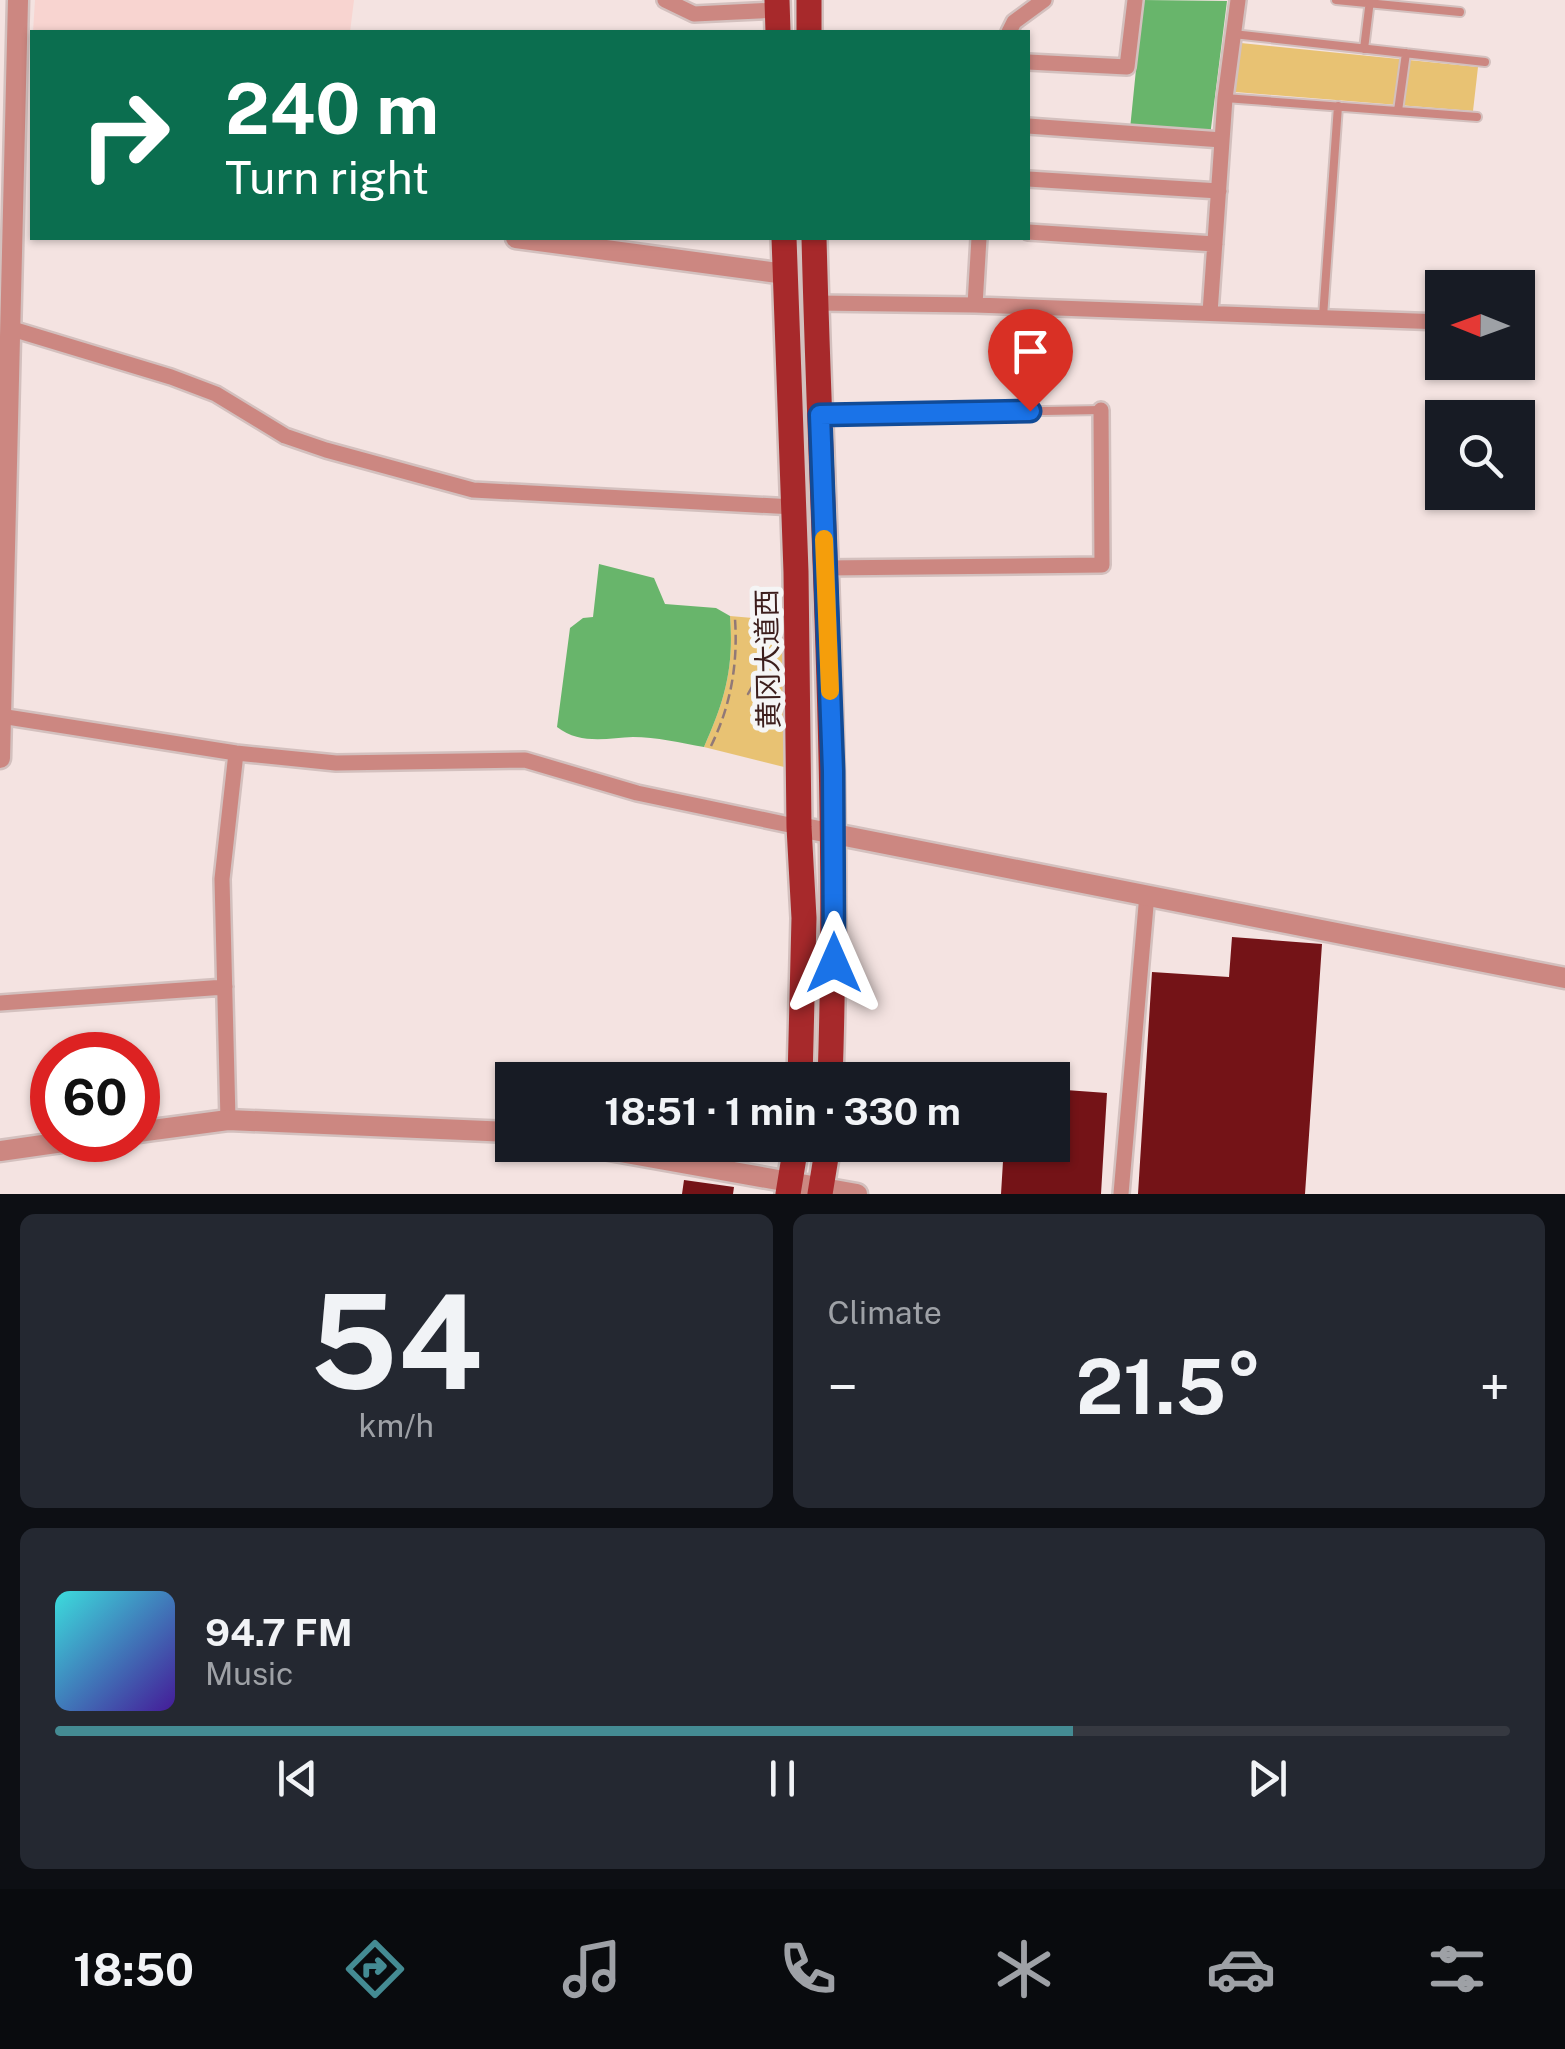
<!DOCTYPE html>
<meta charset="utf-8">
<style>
:root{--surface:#171b24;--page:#242831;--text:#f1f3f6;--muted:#9ea1a6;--line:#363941;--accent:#448b93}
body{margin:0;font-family:"Public Sans","Noto Sans SC",sans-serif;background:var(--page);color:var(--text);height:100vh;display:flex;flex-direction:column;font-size:38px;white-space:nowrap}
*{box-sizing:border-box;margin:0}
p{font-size:32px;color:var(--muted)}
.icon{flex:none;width:55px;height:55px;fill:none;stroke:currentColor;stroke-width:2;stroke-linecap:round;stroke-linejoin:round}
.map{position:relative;height:1194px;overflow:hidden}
.details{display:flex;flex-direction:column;gap:20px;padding:20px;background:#0d0f14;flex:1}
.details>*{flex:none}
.top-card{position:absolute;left:30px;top:30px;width:1000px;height:210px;border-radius:0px;box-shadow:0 2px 8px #0004;background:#0b6e4f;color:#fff;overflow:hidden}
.needle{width:65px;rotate:271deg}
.buttons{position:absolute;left:1425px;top:270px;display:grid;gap:20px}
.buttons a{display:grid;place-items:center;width:110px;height:110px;border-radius:0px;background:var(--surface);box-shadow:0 2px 8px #0004;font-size:50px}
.speed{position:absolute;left:30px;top:1032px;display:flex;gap:20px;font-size:50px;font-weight:700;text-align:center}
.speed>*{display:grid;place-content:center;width:130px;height:130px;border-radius:50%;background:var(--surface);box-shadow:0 2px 8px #0004;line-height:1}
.speed .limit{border:15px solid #d22;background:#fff;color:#111}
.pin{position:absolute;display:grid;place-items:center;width:85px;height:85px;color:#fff;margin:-102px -42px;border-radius:50% 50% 50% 0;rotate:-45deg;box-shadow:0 0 10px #0007}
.pin .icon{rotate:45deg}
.me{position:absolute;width:110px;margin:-55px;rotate:0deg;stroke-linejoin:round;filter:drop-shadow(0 0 8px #0008)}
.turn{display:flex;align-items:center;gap:35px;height:210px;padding:0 30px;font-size:45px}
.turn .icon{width:130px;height:130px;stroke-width:2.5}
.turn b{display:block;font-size:70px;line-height:85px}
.big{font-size:75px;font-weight:700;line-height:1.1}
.details .card{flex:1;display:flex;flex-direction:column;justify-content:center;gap:15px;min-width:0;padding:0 35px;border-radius:15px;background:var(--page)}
.details .dial{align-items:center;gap:0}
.dial b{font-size:130px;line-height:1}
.song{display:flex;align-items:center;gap:30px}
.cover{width:120px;height:120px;border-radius:15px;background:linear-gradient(135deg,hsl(180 70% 55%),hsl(260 70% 35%))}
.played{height:10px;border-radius:5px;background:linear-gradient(90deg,var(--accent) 70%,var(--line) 70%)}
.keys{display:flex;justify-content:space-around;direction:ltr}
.heat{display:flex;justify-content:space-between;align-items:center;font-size:55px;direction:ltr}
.details .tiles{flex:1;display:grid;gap:20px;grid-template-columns:1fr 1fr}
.card:last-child{grid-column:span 2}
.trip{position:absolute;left:495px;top:1062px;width:575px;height:100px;border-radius:0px;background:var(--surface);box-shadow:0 2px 8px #0004;font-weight:700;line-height:100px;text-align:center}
.tabs{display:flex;height:160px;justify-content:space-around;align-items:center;background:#090b0e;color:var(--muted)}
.tabs .icon{width:70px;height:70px}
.tabs .on{color:var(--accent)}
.tabs b{font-size:45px;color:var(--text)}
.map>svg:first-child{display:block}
.built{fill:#f8d4d0}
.green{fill:#e8c273}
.water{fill:#68b56b}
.building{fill:#741317}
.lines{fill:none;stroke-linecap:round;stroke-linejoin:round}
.service-casing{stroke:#d3c0be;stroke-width:12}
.minor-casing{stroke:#d3c0be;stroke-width:20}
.tertiary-casing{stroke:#d3c0be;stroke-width:25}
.primary-casing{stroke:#d3c0be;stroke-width:30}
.path{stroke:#917977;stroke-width:2.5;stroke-dasharray:10 5;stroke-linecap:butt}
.service{stroke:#cc8781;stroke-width:8}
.minor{stroke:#cc8781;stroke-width:15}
.tertiary{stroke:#cc8781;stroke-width:20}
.primary{stroke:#a7292b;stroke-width:25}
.route-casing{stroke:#114b97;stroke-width:25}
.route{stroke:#1a73e8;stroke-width:18}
.slow{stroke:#f59e0b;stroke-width:18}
.labels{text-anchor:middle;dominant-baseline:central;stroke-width:10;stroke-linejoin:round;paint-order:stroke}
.street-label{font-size:28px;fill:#3c1e1c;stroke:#f5f5f5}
</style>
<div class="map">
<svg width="1565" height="1194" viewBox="0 0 1565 1194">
<rect width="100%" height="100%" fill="#f4e3e1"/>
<!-- built -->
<path class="built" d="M 35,0 L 354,0 L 350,32 L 33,32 Z"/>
<!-- green -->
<path class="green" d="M 1241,43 L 1478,67 L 1473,111 L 1235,92 Z
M 730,616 L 785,621 L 787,760 L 784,767 L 704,747 C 725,700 734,668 730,616 Z"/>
<!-- water -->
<path class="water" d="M 1143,0 L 1227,1 L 1210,136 L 1130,129 Z
M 599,564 L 654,578 L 665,604 L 716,608 L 730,616 C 734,668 725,700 704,747 C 681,743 656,737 633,737 C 608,738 580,745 557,727 L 570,628 L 583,618 L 593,617 Z"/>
<!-- building -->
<path class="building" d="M 1232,937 L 1322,944 L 1305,1194 L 1138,1194 L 1152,972 L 1229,977 Z
M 1052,1089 L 1107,1093 L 1101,1194 L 1001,1194 L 1004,1145 L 1052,1145 Z
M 684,1180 L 734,1187 L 733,1194 L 682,1194 Z"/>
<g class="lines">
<defs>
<path id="service" d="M 1336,0 L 1460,12
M 1233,34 L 1485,62
M 1364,49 L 1370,0
M 1225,98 L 1477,117
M 1398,111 L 1406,53
M 1323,317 L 1338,106
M 825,415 L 1101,410"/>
<path id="minor" d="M 665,0 L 694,14 L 777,10
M 1009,32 L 1014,22 L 1044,0
M 1028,62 L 1127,67 L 1135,0
M 1028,126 L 1222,140
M 1028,179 L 1219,191
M 1028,232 L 1215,244
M 816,303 L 975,305 L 1442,322
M 975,305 L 979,238
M 1210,313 L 1225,98 L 1238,0
M 9,328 L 171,377 L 216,394 L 285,436 L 326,450 L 473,490 L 794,507
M 825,568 L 1102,565 L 1101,410
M 0,716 L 236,753 L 336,763 L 525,760 L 637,793 L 799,827
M 0,1003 L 225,987
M 228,1120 L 222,879 L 236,753
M 1121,1194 L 1147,894"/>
<path id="tertiary" d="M 516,238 L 785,274
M 0,758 L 18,0
M 799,827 L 1565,978
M 138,1132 L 228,1120 L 512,1132
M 581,1145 L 857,1194
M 0,1151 L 77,1140"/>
<path id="primary" d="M 777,0 L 778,32
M 809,0 L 809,32
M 784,238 L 796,572 L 799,827 L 804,918 L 800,1080
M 814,238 C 821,518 840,799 830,1080
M 788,1194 L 796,1145
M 820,1194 L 828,1145"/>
</defs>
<!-- service casing -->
<use href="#service" class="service-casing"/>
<!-- minor casing -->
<use href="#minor" class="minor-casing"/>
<!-- tertiary casing -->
<use href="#tertiary" class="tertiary-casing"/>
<!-- primary casing -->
<use href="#primary" class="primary-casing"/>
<!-- path -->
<path class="path" d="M 758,685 L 759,661
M 755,724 L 757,699 L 761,692 L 753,685 L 748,694 L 757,699
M 711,746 C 731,705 738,664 735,619"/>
<!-- service -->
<use href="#service" class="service"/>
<!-- minor -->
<use href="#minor" class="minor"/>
<!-- tertiary -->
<use href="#tertiary" class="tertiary"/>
<!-- primary -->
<use href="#primary" class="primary"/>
</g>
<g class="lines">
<defs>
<path id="route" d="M 834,963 L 833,771 L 820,415 L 1030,411"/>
</defs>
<!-- route casing -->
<use href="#route" class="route-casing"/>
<!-- route -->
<use href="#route" class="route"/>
<!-- slow -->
<path class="slow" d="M 824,539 L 830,691"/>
</g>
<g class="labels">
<!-- street labels -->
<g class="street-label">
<text transform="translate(767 659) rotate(-91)">黄冈大道西</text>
</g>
</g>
</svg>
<div class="buttons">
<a><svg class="needle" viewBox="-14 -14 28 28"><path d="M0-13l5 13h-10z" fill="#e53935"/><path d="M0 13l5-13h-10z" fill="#9ea1a6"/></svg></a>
<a><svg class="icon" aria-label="search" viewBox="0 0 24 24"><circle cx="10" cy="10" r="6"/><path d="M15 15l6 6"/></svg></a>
</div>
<div class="speed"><div class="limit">60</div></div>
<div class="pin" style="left:1030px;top:411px;background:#d93025"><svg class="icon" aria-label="arrive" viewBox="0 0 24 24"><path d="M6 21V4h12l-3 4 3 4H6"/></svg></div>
<svg class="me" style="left:834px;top:963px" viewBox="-20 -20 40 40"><path d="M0-17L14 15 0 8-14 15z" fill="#1a73e8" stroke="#fff" stroke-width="4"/></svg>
<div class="trip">18:51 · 1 min · 330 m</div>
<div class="top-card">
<div class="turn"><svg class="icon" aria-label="right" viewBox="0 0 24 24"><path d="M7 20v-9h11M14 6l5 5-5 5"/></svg><div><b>240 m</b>Turn right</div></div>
</div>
</div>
<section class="details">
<div class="tiles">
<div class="card dial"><b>54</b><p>km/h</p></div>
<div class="card"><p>Climate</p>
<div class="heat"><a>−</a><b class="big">21.5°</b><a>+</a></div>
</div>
<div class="card">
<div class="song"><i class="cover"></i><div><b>94.7 FM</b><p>Music</p></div></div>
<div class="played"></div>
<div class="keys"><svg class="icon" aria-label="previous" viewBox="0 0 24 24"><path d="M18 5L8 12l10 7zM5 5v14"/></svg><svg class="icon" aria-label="pause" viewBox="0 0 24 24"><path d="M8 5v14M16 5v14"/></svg><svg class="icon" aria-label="next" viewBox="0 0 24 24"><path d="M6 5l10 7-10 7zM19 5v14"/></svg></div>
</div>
</div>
</section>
<nav class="tabs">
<b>18:50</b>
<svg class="icon on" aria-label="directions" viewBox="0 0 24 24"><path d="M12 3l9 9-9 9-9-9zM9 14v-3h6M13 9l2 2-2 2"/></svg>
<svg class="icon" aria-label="music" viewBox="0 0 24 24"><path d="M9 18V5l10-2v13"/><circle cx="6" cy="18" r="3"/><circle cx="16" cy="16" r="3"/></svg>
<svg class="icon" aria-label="phone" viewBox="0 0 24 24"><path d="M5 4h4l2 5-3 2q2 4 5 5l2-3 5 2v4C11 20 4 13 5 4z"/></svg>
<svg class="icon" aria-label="climate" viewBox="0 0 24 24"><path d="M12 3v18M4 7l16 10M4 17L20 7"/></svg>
<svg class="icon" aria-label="car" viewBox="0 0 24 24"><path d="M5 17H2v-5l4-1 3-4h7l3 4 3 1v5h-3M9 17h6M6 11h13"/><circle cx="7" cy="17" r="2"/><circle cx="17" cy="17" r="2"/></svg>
<svg class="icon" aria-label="filters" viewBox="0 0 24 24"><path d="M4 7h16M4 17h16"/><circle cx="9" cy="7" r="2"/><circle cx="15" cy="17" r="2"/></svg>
</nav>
